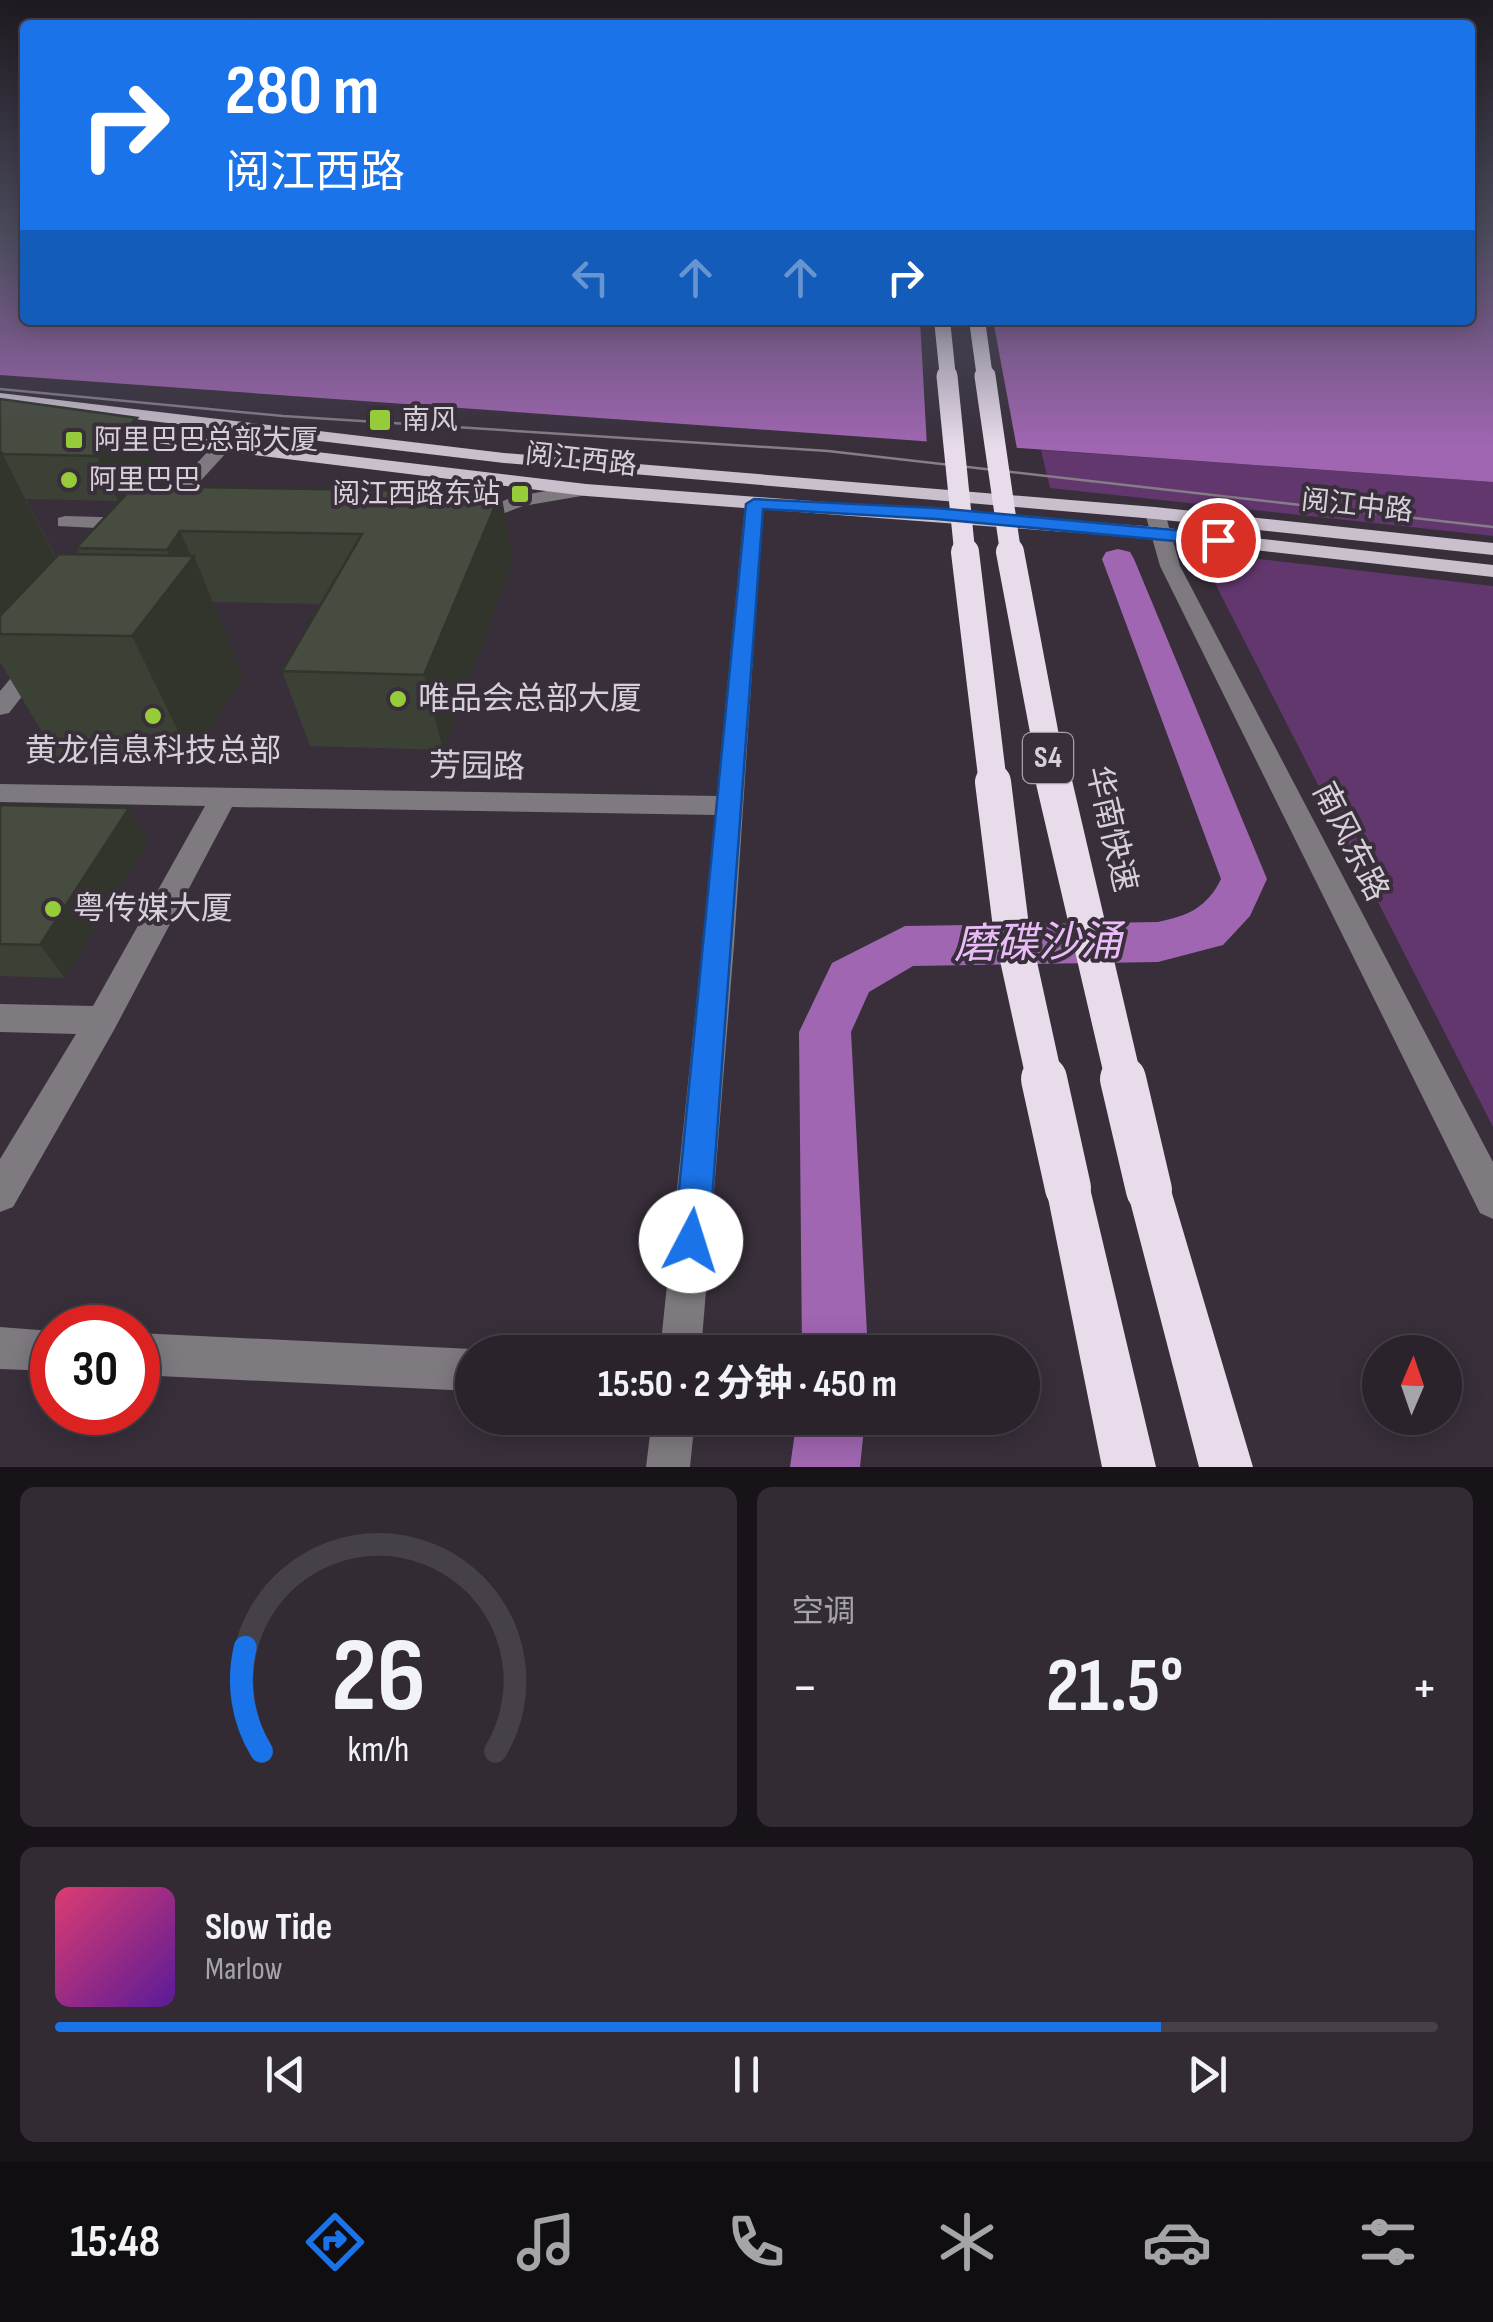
<!DOCTYPE html>
<html lang="zh">
<meta charset="utf-8">
<style>
:root{--surface:#2a232c;--page:#322b34;--text:#f1f3f6;--muted:#a5a4a9;--line:#464048;--accent:#1a73e8}
body{margin:0;font-family:"Sofia Sans Condensed","Noto Sans SC",sans-serif;background:var(--page);color:var(--text);height:100vh;display:flex;flex-direction:column;font-size:38px;white-space:nowrap}
*{box-sizing:border-box;margin:0}
p{font-size:32px;color:var(--muted)}
.icon{flex:none;width:55px;height:55px;fill:none;stroke:currentColor;stroke-width:2;stroke-linecap:round;stroke-linejoin:round}
.map{position:relative;height:1467px;overflow:hidden}
.details{display:flex;flex-direction:column;gap:20px;padding:20px;background:#171318;flex:1}
.details>*{flex:none}
.hud{position:absolute;left:20px;top:20px;width:1455px;height:305px;border-radius:10px;box-shadow:0 5px 25px #0003,0 0 0 2px var(--line);background:#1a73e8;color:#fff;overflow:hidden}
.needle{width:65px;rotate:2deg}
.controls{position:absolute;left:1362px;top:1335px;display:grid;gap:20px}
.controls a{display:grid;place-items:center;width:100px;height:100px;border-radius:50%;background:var(--surface);box-shadow:0 5px 25px #0003,0 0 0 2px var(--line);font-size:50px}
.speed{position:absolute;left:30px;top:1305px;display:flex;gap:20px;font-size:50px;font-weight:700;text-align:center}
.speed>*{display:grid;place-content:center;width:130px;height:130px;border-radius:50%;background:var(--surface);box-shadow:0 5px 25px #0003,0 0 0 2px var(--line);line-height:1}
.speed .limit{border:15px solid #d22;background:#fff;color:#111}
.pin{position:absolute;display:grid;place-items:center;width:85px;height:85px;color:#fff;margin:-42px;border:5px solid #fff;border-radius:50%;box-shadow:0 2px 10px #0007}
.me{position:absolute;width:110px;margin:-55px;rotate:5deg;stroke-linejoin:round;filter:drop-shadow(0 0 8px #0008)}
.turn{display:flex;align-items:center;gap:35px;height:210px;padding:0 40px;font-size:45px}
.turn .icon{width:130px;height:130px;stroke-width:2.5}
.turn b{display:block;font-size:70px;line-height:85px}
.lanes{display:flex;align-items:center;height:95px;padding:0 40px;background:#0003;justify-content:center;gap:50px;direction:ltr}
.lanes .off{opacity:.35}
.big{font-size:75px;font-weight:700;line-height:1.1}
.details .card{flex:1;display:flex;flex-direction:column;justify-content:center;gap:15px;min-width:0;padding:0 35px;border-radius:15px;background:var(--page)}
.details .dial{align-items:center;gap:0}
.dial svg{height:260px;overflow:visible;fill:none;stroke:var(--line);stroke-width:7;stroke-linecap:round;text-anchor:middle}
.dial text{fill:var(--text);stroke:none}
.song{display:flex;align-items:center;gap:30px}
.cover{width:120px;height:120px;border-radius:15px;background:linear-gradient(135deg,hsl(340 70% 55%),hsl(270 70% 35%))}
.played{height:10px;border-radius:5px;background:linear-gradient(90deg,var(--accent) 80%,var(--line) 80%)}
.keys{display:flex;justify-content:space-around;direction:ltr}
.heat{display:flex;justify-content:space-between;align-items:center;font-size:55px;direction:ltr}
.details .tiles{flex:1;display:grid;gap:20px;grid-template-columns:1fr 1fr}
.card:last-child{grid-column:span 2}
.trip{position:absolute;left:455px;top:1335px;width:585px;height:100px;border-radius:50px;background:var(--surface);box-shadow:0 5px 25px #0003,0 0 0 2px var(--line);font-weight:700;line-height:100px;text-align:center}
.tab-bar{display:flex;height:160px;justify-content:space-around;align-items:center;background:#110e12;color:var(--muted)}
.tab-bar .icon{width:70px;height:70px}
.tab-bar .active{color:var(--accent)}
.tab-bar b{font-size:45px;color:var(--text)}
.map>svg:first-child{display:block}
.green{fill:#62376e}
.water{fill:#a066b1}
.pier{fill:#382f3a}
.lines{fill:none;stroke-linecap:round;stroke-linejoin:round}
.river{fill:#a066b1;fill-rule:evenodd}
.minor{fill:#7e7a80;fill-rule:evenodd}
.major{fill:#cac0cd;fill-rule:evenodd}
.highway{fill:#e8dceb;fill-rule:evenodd}
.tram{stroke:#857e87;stroke-width:2.5}
.highway-bridge-far4{stroke:#e8dceb;stroke-width:16}
.highway-bridge-far3{stroke:#e8dceb;stroke-width:21}
.highway-bridge-far2{stroke:#e8dceb;stroke-width:28}
.highway-bridge-far1{stroke:#e8dceb;stroke-width:36}
.highway-bridge{stroke:#e8dceb;stroke-width:46}
.wall{fill:#3c4136}
.shaded-wall{fill:#31352c}
.building{fill:#464c3f;stroke:#31352c;stroke-width:2.5}
.route{fill:#1a73e8;stroke:#114b97;stroke-width:2.5}
.poi-dot{fill:#96cc39;stroke:#382f3a;stroke-width:4}
.labels{text-anchor:middle;dominant-baseline:central;stroke-width:8;stroke-linejoin:round;paint-order:stroke}
.far-poi-label{font-size:28px;fill:#d6d0d8;stroke:#382f3a;text-anchor:start}
.far-street-label{font-size:28px;fill:#d6d0d8;stroke:#382f3a}
.shield{fill:#382f3a;stroke:#a7a0a9;stroke-width:2.5}
.shield-label{font-size:30px;font-weight:bold;fill:#d6d0d8}
.poi-label{font-size:32px;fill:#d6d0d8;stroke:#382f3a;text-anchor:start}
.street-label{font-size:32px;fill:#d6d0d8;stroke:#382f3a}
.near-water-label{font-size:42px;font-style:italic;fill:#ebbdf8;stroke:#382f3a}
</style>
<div class="map">
<svg width="1493" height="1467" viewBox="0 0 1493 1467">
<rect width="100%" height="100%" fill="#382f3a"/>
<!-- green -->
<path class="green" d="M 1041,450 L 1493,482 L 1493,536 L 1050,488 Z
M 1199,552 L 1493,586 L 1493,1127 Z"/>
<!-- water -->
<path class="water" d="M 0,241 L 25,241 L 25,320 L 1470,320 L 1470,241 L 1493,241 L 1493,482 L 0,375 Z"/>
<!-- pier -->
<path class="pier" d="M 920,320 L 993,320 L 1018,454 L 927,447 Z"/>
<g class="lines">
<!-- river -->
<path class="river" d="M 1118,549 L 1130,552 L 1134,559 L 1267,879 L 1250,916 L 1223,945 L 1158,962 L 913,966 L 869,992 L 851,1032 L 868,1352 L 802,1352 L 799,1032 L 832,963 L 905,926 L 1158,922 C 1187,916 1207,908 1221,879 L 1102,559 L 1106,552 Z
M 797,1418 L 865,1418 L 860,1467 L 790,1467 Z"/>
<!-- minor -->
<path class="minor" d="M 222,442 L 231,447 L 228,451 L 171,513 L 157,513 L 157,505 L 216,443 Z
M 586,484 L 593,486 L 593,494 L 523,506 L 473,525 L 463,519 L 512,497 Z
M 754,498 L 763,504 L 734,945 L 701,1352 L 660,1352 L 716,815 L 232,807 L 114,1030 L 13,1207 L 0,1212 L 0,1159 L 76,1034 L 0,1032 L 0,1004 L 93,1006 L 205,806 L 0,802 L 0,784 L 717,796 L 745,504 Z
M 1155,507 L 1165,513 L 1180,566 L 1493,1162 L 1493,1219 L 1480,1213 L 1160,566 L 1145,513 Z
M 65,516 L 135,518 L 145,524 L 135,530 L 58,526 L 58,518 Z
M 36,656 L 48,663 L 9,713 L 0,715 L 0,691 L 28,658 Z
M 0,1327 L 52,1331 L 52,1371 L 0,1369 Z
M 138,1333 L 472,1349 L 480,1352 L 472,1352 L 472,1391 L 138,1375 Z
M 652,1418 L 695,1418 L 690,1467 L 646,1467 Z"/>
<!-- major -->
<path class="major" d="M 0,393 L 504,453 L 1155,507 L 1493,543 L 1493,555 L 1155,519 L 504,463 L 0,403 Z
M 114,428 L 586,484 L 1158,527 L 1493,565 L 1493,577 L 1158,539 L 586,496 L 108,437 L 108,429 Z"/>
<!-- highway -->
<path class="highway" d="M 1068,1166 L 1084,1172 L 1090,1188 L 1156,1467 L 1102,1467 L 1046,1188 L 1052,1172 Z
M 1149,1168 L 1165,1174 L 1171,1190 L 1253,1467 L 1199,1467 L 1127,1190 L 1133,1174 Z"/>
<!-- tram -->
<path class="tram" d="M 0,389 L 283,416 L 828,451 L 1493,527"/>
<!-- highway-bridge-far4 -->
<path class="highway-bridge-far4" d="M 942,320 L 948,378
M 977,320 L 985,378"/>
<!-- highway-bridge-far3 -->
<path class="highway-bridge-far3" d="M 947,376 L 965,555
M 985,376 L 1011,555"/>
<!-- highway-bridge-far2 -->
<path class="highway-bridge-far2" d="M 965,552 L 993,784
M 1010,552 L 1054,784"/>
<!-- highway-bridge-far1 -->
<path class="highway-bridge-far1" d="M 993,782 L 1011,927 L 1045,1082
M 1054,782 L 1124,1082"/>
<!-- highway-bridge -->
<path class="highway-bridge" d="M 1044,1079 L 1068,1188
M 1123,1079 L 1149,1190"/>
</g>
<!-- wall -->
<path class="wall" d="M 0,399 L 137,418 L 155,462 L 118,501 L 26,499 L 56,557 L 79,554 L 76,548 L 134,486 L 513,561 L 443,750 L 310,746 L 282,671 L 321,604 L 213,602 L 243,676 L 192,760 L 57,757 L 0,662 Z
M 0,805 L 129,808 L 148,842 L 65,978 L 0,976 Z"/>
<!-- shaded-wall -->
<path class="shaded-wall" d="M 137,418 L 155,462 L 118,501 L 97,456 Z
M 1,451 L 59,565 L 0,626 L 0,453 Z
M 501,492 L 513,561 L 443,750 L 424,675 Z
M 180,531 L 192,558 L 194,556 L 243,676 L 192,760 L 132,636 L 178,576 L 167,550 Z
M 129,808 L 148,842 L 65,978 L 40,945 Z"/>
<!-- building -->
<path class="building" d="M 0,399 L 137,418 L 97,456 L 3,454 L 0,451 Z
M 134,486 L 501,492 L 424,675 L 282,671 L 362,534 L 180,531 L 167,550 L 76,548 Z
M 59,554 L 194,556 L 132,636 L 0,634 L 0,616 Z
M 0,805 L 129,808 L 40,945 L 0,944 Z"/>
<!-- sky -->
<linearGradient id="sky" x2="0" y2="1"><stop stop-color="#1f1a20"/><stop offset="0.54" stop-color="#4d4d60"/><stop offset="1" stop-color="#4d4d60" stop-opacity="0"/></linearGradient>
<rect width="1493" height="446" fill="url(#sky)"/>
<!-- route -->
<path class="route" d="M 754,499 L 936,508 L 1218,534 L 1228,540 L 1218,545 L 936,519 L 763,509 L 709,1241 L 704,1254 L 691,1259 L 679,1254 L 674,1241 L 746,504 Z"/>
<!-- markers -->
<g class="poi-dot">
<rect x="368" y="408" width="24" height="24" rx="5"/>
<rect x="64" y="430" width="20" height="20" rx="5"/>
<circle cx="69" cy="480" r="10"/>
<rect x="510" y="484" width="20" height="20" rx="5"/>
<circle cx="398" cy="699" r="10"/>
<circle cx="153" cy="716" r="10"/>
<circle cx="53" cy="909" r="10"/>
</g>
<g class="labels">
<!-- far-poi labels -->
<g class="far-poi-label">
<text x="402" y="420">南风</text>
<text x="94" y="440">阿里巴巴总部大厦</text>
<text x="89" y="480">阿里巴巴</text>
<text x="500" y="494" text-anchor="end">阅江西路东站</text>
</g>
<!-- far-street labels -->
<g class="far-street-label">
<text transform="translate(581 460) rotate(6)">阅江西路</text>
<text transform="translate(1357 506) rotate(6)">阅江中路</text>
</g>
<!-- shield labels -->
<rect class="shield" x="1023" y="733" width="50" height="50" rx="8"/>
<g class="shield-label">
<text x="1048" y="758">S4</text>
</g>
<!-- poi labels -->
<g class="poi-label">
<text x="418" y="699">唯品会总部大厦</text>
<text x="153" y="751" text-anchor="middle">黄龙信息科技总部</text>
<text x="73" y="909">粤传媒大厦</text>
</g>
<!-- street labels -->
<g class="street-label">
<text transform="translate(477 767) rotate(1)">芳园路</text>
<text transform="translate(1111 829) rotate(77)">华南快速</text>
<text transform="translate(1350 842) rotate(63)">南风东路</text>
</g>
<!-- near-water labels -->
<g class="near-water-label">
<text transform="translate(1038 944) rotate(-1)">磨碟沙涌</text>
</g>
</g>
</svg>
<div class="controls">
<a><svg class="needle" viewBox="-14 -14 28 28"><path d="M0-13l5 13h-10z" fill="#e53935"/><path d="M0 13l5-13h-10z" fill="#a5a4a9"/></svg></a>
</div>
<div class="speed"><div class="limit">30</div></div>
<div class="pin" style="left:1218px;top:540px;background:#d93025"><svg class="icon" aria-label="arrive" viewBox="0 0 24 24"><path d="M6 21V4h12l-3 4 3 4H6"/></svg></div>
<svg class="me" style="left:691px;top:1241px" viewBox="-20 -20 40 40"><circle r="19" fill="#fff"/><path d="M0-13L10 11 0 6-10 11z" fill="#1a73e8"/></svg>
<div class="trip">15:50 · 2 分钟 · 450 m</div>
<div class="hud">
<div class="turn"><svg class="icon" aria-label="right" viewBox="0 0 24 24"><path d="M7 20v-9h11M14 6l5 5-5 5"/></svg><div><b>280 m</b>阅江西路</div></div>
<div class="lanes"><svg class="icon off" aria-label="left" viewBox="0 0 24 24"><path d="M17 20v-9H6M10 6l-5 5 5 5"/></svg><svg class="icon off" aria-label="ahead" viewBox="0 0 24 24"><path d="M12 20V5M6 11l6-6 6 6"/></svg><svg class="icon off" aria-label="ahead" viewBox="0 0 24 24"><path d="M12 20V5M6 11l6-6 6 6"/></svg><svg class="icon" aria-label="right" viewBox="0 0 24 24"><path d="M7 20v-9h11M14 6l5 5-5 5"/></svg></div>
</div>
</div>
<section class="details">
<div class="tiles">
<div class="card dial"><svg viewBox="0 0 100 80">
<path d="M14 69A42 42 0 1 1 86 69"/>
<path d="M14 69A42 42 0 0 1 9 37" stroke="#1a73e8"/>
<text x="50" y="56" font-size="32" font-weight="700">26</text>
<text x="50" y="72" font-size="11">km/h</text>
</svg></div>
<div class="card"><p>空调</p>
<div class="heat"><a>−</a><b class="big">21.5°</b><a>+</a></div>
</div>
<div class="card">
<div class="song"><i class="cover"></i><div><b>Slow Tide</b><p>Marlow</p></div></div>
<div class="played"></div>
<div class="keys"><svg class="icon" aria-label="previous" viewBox="0 0 24 24"><path d="M18 5L8 12l10 7zM5 5v14"/></svg><svg class="icon" aria-label="pause" viewBox="0 0 24 24"><path d="M8 5v14M16 5v14"/></svg><svg class="icon" aria-label="next" viewBox="0 0 24 24"><path d="M6 5l10 7-10 7zM19 5v14"/></svg></div>
</div>
</div>
</section>
<nav class="tab-bar">
<b>15:48</b>
<svg class="icon active" aria-label="directions" viewBox="0 0 24 24"><path d="M12 3l9 9-9 9-9-9zM9 14v-3h6M13 9l2 2-2 2"/></svg>
<svg class="icon" aria-label="music" viewBox="0 0 24 24"><path d="M9 18V5l10-2v13"/><circle cx="6" cy="18" r="3"/><circle cx="16" cy="16" r="3"/></svg>
<svg class="icon" aria-label="phone" viewBox="0 0 24 24"><path d="M5 4h4l2 5-3 2q2 4 5 5l2-3 5 2v4C11 20 4 13 5 4z"/></svg>
<svg class="icon" aria-label="climate" viewBox="0 0 24 24"><path d="M12 3v18M4 7l16 10M4 17L20 7"/></svg>
<svg class="icon" aria-label="car" viewBox="0 0 24 24"><path d="M5 17H2v-5l4-1 3-4h7l3 4 3 1v5h-3M9 17h6M6 11h13"/><circle cx="7" cy="17" r="2"/><circle cx="17" cy="17" r="2"/></svg>
<svg class="icon" aria-label="filters" viewBox="0 0 24 24"><path d="M4 7h16M4 17h16"/><circle cx="9" cy="7" r="2"/><circle cx="15" cy="17" r="2"/></svg>
</nav>
